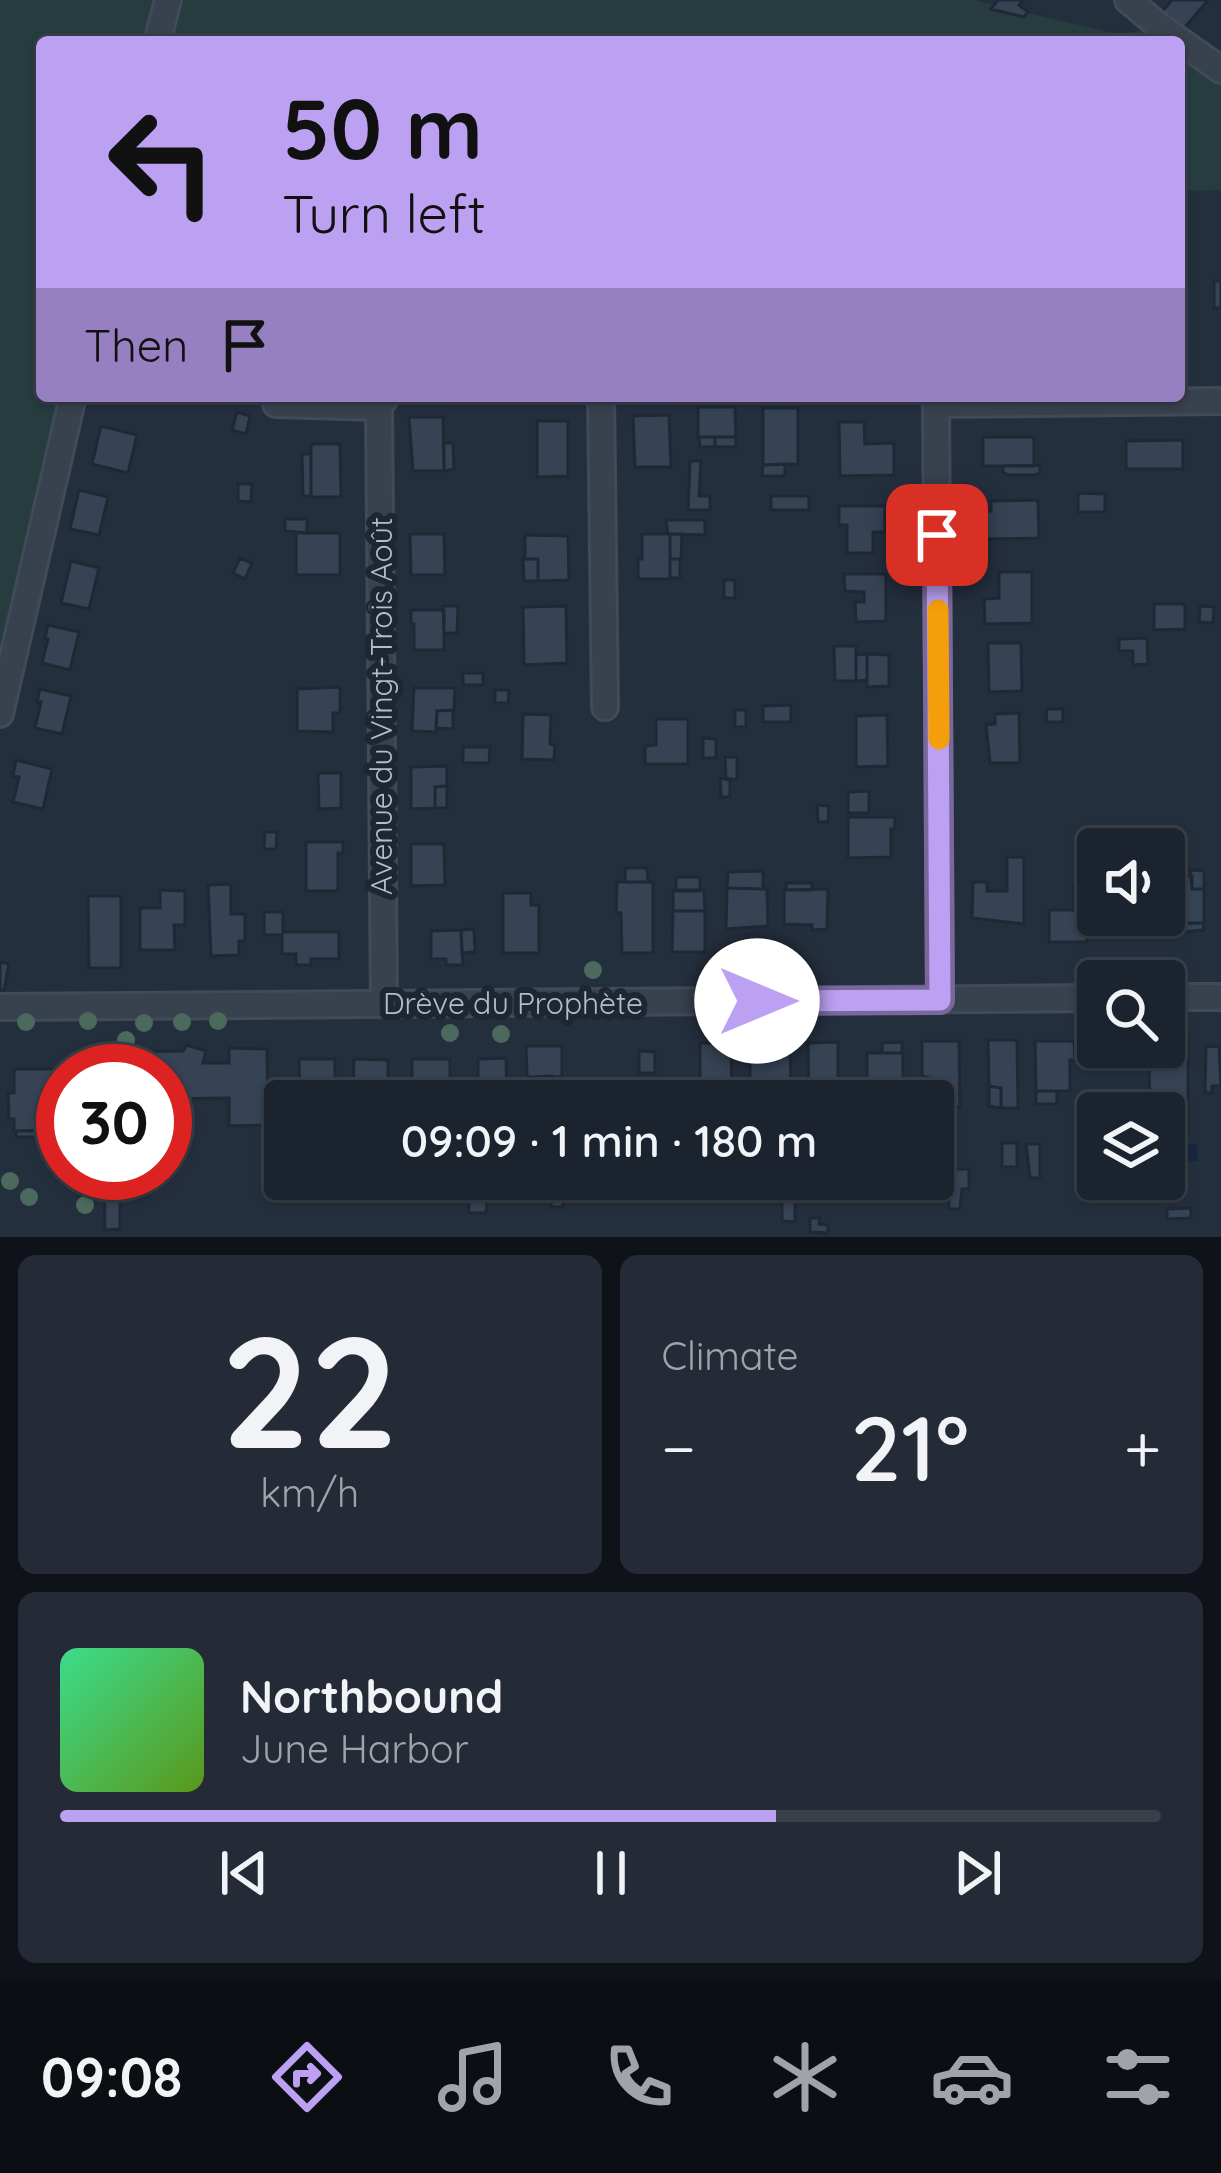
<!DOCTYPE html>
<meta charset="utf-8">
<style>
:root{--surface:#1b232e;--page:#242b36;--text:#f1f3f6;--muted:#a0a4aa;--line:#39404a;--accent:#bca0f2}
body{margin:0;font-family:Quicksand,sans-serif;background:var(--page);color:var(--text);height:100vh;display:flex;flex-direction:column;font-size:45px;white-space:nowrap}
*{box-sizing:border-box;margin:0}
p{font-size:39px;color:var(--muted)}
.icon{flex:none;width:66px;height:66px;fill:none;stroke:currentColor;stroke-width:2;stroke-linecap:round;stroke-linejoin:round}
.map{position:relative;height:1237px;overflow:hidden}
.sheet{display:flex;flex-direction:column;gap:18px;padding:18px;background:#0f1319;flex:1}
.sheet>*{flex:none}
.guide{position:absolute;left:36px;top:36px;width:1149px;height:366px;border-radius:12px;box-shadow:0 3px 9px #0004,0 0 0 3px var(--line);background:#bca0f2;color:#111;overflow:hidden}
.tools{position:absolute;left:1077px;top:828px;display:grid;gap:24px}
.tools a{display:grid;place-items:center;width:108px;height:108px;border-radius:12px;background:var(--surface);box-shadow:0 3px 9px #0004,0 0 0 3px var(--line);font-size:60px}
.speed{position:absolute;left:36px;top:1044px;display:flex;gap:24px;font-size:60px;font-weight:700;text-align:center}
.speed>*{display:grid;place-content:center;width:156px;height:156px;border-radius:50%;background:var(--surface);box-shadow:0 3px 9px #0004,0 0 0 3px var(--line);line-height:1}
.speed .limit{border:18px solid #d22;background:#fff;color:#111}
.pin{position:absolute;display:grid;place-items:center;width:102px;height:102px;color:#fff;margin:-51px;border-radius:24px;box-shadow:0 6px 18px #0006}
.me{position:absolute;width:132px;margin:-66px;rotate:90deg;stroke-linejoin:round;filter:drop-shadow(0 0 9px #0008)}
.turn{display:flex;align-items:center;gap:42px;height:252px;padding:0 48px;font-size:54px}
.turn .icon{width:156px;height:156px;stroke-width:2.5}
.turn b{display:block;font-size:84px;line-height:102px}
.then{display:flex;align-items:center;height:114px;padding:0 48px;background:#0003;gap:24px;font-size:45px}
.big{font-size:90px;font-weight:600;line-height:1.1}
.sheet .tile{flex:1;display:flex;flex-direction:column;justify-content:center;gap:18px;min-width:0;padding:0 42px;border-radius:18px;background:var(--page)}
.sheet .dial{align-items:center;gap:0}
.dial b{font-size:156px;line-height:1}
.song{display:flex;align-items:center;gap:36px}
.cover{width:144px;height:144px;border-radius:18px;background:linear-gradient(135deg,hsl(150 70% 55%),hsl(90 70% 35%))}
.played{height:12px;border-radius:6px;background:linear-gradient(90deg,var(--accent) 65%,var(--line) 65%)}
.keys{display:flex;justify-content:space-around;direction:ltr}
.heat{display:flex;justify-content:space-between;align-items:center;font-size:66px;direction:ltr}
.sheet .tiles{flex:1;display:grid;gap:18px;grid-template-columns:1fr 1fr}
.tile:last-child{grid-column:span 2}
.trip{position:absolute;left:264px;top:1080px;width:690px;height:120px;border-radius:12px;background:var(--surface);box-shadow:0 3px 9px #0004,0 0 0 3px var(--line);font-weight:600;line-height:120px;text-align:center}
.tab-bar{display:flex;height:192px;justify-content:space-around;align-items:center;background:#0b0e12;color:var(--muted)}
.tab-bar .icon{width:84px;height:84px}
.tab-bar .selected{color:var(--accent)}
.tab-bar b{font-size:54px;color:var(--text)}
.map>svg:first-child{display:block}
.green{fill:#263c3f}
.water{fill:#17263c}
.building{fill:#364354;stroke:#1f2835;stroke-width:3}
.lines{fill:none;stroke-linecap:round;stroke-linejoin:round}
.minor-casing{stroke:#414a57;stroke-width:30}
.minor{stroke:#38414e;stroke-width:24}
.tree{fill:#4b6a5d}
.route-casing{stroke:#7a689d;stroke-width:30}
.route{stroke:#bca0f2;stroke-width:21}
.slow{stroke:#f59e0b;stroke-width:21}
.labels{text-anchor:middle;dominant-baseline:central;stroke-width:12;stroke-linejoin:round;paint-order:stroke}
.street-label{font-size:30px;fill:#b4bcc9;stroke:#1d2633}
</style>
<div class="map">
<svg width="1221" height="1237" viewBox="0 0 1221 1237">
<rect width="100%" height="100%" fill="#242f3e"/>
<!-- green -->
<path class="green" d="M 0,0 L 973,0 L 1121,35 L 1159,26 L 1221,70 L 1221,190 L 1179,191 L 1179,42 L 42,42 L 42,396 L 73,396 L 0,714 Z"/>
<!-- water -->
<path class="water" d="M 1164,1144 L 1197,1144 L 1198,1161 L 1165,1161 Z"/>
<!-- building -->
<path class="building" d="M 998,0 L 1023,0 L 1019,5 L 1028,12 L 1024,17 L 991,9 Z
M 1172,0 L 1208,0 L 1180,33 L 1159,15 Z
M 1214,281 L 1221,281 L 1221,308 L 1214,308 Z
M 1179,299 L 1185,299 L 1185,347 L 1179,347 Z
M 698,407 L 735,407 L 736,437 L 698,437 Z
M 763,408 L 798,408 L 798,464 L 763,465 Z
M 237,412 L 250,416 L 246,434 L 232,430 Z
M 669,415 L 671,467 L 635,467 L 633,416 Z
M 409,417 L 443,417 L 444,471 L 413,471 Z
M 537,421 L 568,421 L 568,476 L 537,477 Z
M 839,422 L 864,422 L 865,444 L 894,443 L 894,475 L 840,476 Z
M 101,426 L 137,435 L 128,473 L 92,464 Z
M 699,437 L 715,437 L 715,447 L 700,447 Z
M 715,437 L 736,437 L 736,447 L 715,447 Z
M 983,437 L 1034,437 L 1034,466 L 983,466 Z
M 1183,440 L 1183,469 L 1126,469 L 1126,441 Z
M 444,443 L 453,443 L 454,469 L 444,471 Z
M 311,444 L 340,444 L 341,497 L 311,497 Z
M 302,454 L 311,454 L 311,496 L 303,496 Z
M 690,461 L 701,461 L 699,496 L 710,496 L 710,510 L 688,510 Z
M 785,464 L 785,476 L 762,476 L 763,465 Z
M 1040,465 L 1040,472 L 1036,475 L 1008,475 L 1003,472 L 1003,466 Z
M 238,484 L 252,484 L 251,502 L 238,501 Z
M 79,490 L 108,497 L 99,535 L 70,529 Z
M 1078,493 L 1105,494 L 1105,512 L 1078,512 Z
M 771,496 L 809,496 L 809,510 L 771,510 Z
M 1038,500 L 1039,538 L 985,539 L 984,512 L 991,511 L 991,501 Z
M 839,506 L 885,506 L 885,532 L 873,532 L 873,553 L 847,553 L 847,525 L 839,525 Z
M 285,519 L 307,519 L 307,533 L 285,531 Z
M 666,520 L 705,520 L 705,535 L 668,534 Z
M 296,533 L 340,533 L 340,575 L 296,575 Z
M 410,534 L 444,534 L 445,575 L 411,575 Z
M 642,534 L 670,534 L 670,579 L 638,579 L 638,559 L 642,559 Z
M 670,534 L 682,534 L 681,559 L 670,559 Z
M 525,535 L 568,536 L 569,580 L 538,581 L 538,559 L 525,559 Z
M 240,558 L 252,563 L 245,579 L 233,573 Z
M 523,559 L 538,559 L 538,581 L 524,581 Z
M 670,559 L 680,559 L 680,578 L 670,578 Z
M 71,561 L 99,568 L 89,609 L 61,603 Z
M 999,572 L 1032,572 L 1032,623 L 985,624 L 984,599 L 999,598 Z
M 844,574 L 886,574 L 886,621 L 856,622 L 855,602 L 864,602 L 864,592 L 845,591 Z
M 724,580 L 735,580 L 735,598 L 724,598 Z
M 1154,604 L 1185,604 L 1185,629 L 1154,630 Z
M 443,606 L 458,606 L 457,633 L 444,633 Z
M 566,606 L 567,663 L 524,665 L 523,607 Z
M 1200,606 L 1214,607 L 1213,623 L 1199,622 Z
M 411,610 L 444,610 L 444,650 L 414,650 L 414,624 L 411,624 Z
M 48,625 L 79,632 L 70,670 L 42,663 L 48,639 L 45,638 Z
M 1147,638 L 1148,664 L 1133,665 L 1133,651 L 1119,651 L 1119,639 Z
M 988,643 L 1021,643 L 1022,691 L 989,692 Z
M 834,646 L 856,646 L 856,681 L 835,681 Z
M 867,654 L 889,655 L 889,686 L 867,687 Z
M 867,654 L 867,680 L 856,681 L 856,655 Z
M 463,673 L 483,673 L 483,685 L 463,685 Z
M 340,687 L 340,713 L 333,713 L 333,732 L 297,731 L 297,689 Z
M 414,688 L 455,688 L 454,710 L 437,711 L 436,732 L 412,731 Z
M 40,689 L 71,696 L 62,734 L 35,728 L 41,702 L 37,702 Z
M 495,690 L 509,690 L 508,703 L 495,703 Z
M 791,705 L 791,722 L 763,722 L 763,706 Z
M 1047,709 L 1063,709 L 1063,722 L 1046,722 Z
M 453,710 L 453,729 L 436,728 L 437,711 Z
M 735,710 L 746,710 L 746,727 L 735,727 Z
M 1019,713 L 1020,763 L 990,763 L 986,725 L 995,724 L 995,714 Z
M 523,714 L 551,715 L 550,744 L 555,745 L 554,760 L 522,759 Z
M 887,715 L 888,766 L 856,767 L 856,716 Z
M 656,719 L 688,719 L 688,764 L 645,764 L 645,746 L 656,745 Z
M 703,738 L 716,739 L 716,758 L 703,758 Z
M 463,747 L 490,747 L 489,763 L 463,763 Z
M 725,757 L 737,757 L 737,780 L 726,778 Z
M 16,760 L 52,769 L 43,809 L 13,802 L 19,777 L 13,776 Z
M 447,766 L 447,786 L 435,787 L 435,808 L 411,809 L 411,767 Z
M 318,773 L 341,773 L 341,808 L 319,809 Z
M 720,778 L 730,780 L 730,797 L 721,797 Z
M 447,786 L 447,808 L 435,808 L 435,787 Z
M 869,791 L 869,813 L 848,813 L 848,792 Z
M 817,805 L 829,806 L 828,822 L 818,822 Z
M 848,817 L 895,817 L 895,829 L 891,829 L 891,857 L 848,858 Z
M 265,832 L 277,832 L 276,849 L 264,849 Z
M 1168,839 L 1168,860 L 1164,860 L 1164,849 L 1154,849 L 1154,840 Z
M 306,842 L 343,842 L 343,853 L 338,853 L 338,891 L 306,891 Z
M 411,844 L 444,844 L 445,885 L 411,886 Z
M 1007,857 L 1024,857 L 1024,924 L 972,918 L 973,882 L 987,882 L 987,891 L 1007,891 Z
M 625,868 L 647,868 L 648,882 L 625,882 Z
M 1190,870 L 1204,871 L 1204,889 L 1192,889 Z
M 763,871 L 763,889 L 727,888 L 728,872 Z
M 1166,876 L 1192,876 L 1192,889 L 1204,889 L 1204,923 L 1166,924 Z
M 676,877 L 700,877 L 700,891 L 676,891 Z
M 617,882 L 653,882 L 653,953 L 622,953 L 621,913 L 616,912 Z
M 786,883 L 812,883 L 812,890 L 786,890 Z
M 231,884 L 231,914 L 245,914 L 245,941 L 239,941 L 239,955 L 211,956 L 208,885 Z
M 1074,884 L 1087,884 L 1087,910 L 1074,910 Z
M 727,888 L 767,889 L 768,926 L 726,929 Z
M 828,889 L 827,929 L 812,930 L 812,925 L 784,924 L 784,890 Z
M 160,890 L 185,891 L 185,925 L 174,925 L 175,950 L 140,950 L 140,908 L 160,908 Z
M 673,890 L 704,890 L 705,911 L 673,911 Z
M 503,893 L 531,893 L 531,905 L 539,905 L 539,953 L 503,953 Z
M 88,896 L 121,896 L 121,968 L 89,968 Z
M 1049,910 L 1087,910 L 1087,942 L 1049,942 Z
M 673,911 L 705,911 L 705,952 L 672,952 Z
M 264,912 L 283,912 L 283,932 L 339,932 L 339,959 L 311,959 L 311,965 L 296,965 L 296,954 L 282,954 L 282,935 L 264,935 Z
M 1108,915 L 1132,915 L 1132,922 L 1108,923 Z
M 1179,923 L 1204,923 L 1203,930 L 1182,932 Z
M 474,929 L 475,952 L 462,953 L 461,930 Z
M 461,930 L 463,965 L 446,965 L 446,959 L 431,959 L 431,931 Z
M 0,962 L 9,964 L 4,990 L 0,990 Z
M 1164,1037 L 1188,1037 L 1188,1059 L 1161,1059 Z
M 988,1040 L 1017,1040 L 1018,1108 L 1001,1108 L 1001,1088 L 989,1086 Z
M 922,1041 L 959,1041 L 960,1107 L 933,1107 L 933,1101 L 930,1101 L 930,1078 L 922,1076 Z
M 1035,1041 L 1074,1041 L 1075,1061 L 1070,1060 L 1070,1091 L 1036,1091 Z
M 750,1042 L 790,1042 L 791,1096 L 765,1096 L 765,1081 L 750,1082 Z
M 838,1042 L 838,1101 L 809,1101 L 808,1043 Z
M 902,1042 L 902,1053 L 882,1053 L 882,1043 Z
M 700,1043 L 731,1043 L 732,1097 L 697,1097 L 697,1080 L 700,1080 Z
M 187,1045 L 206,1051 L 203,1063 L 229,1063 L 229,1048 L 267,1049 L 268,1125 L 229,1126 L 229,1098 L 165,1099 L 165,1071 L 78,1071 L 77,1054 L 106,1055 L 106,1063 L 117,1063 L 116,1052 L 183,1051 Z
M 526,1046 L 562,1046 L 562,1077 L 527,1077 Z
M 1219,1046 L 1221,1086 L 1212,1086 L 1212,1093 L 1205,1092 L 1206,1047 Z
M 639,1051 L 655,1052 L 655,1073 L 639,1073 Z
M 867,1053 L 903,1053 L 903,1092 L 867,1092 Z
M 506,1058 L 507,1101 L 478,1101 L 478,1059 Z
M 299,1059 L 335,1059 L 335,1098 L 300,1098 Z
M 354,1059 L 388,1060 L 388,1086 L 394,1086 L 393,1101 L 359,1101 L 359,1094 L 353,1094 Z
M 412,1059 L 450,1059 L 450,1099 L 412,1100 Z
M 1188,1059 L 1188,1125 L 1164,1125 L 1164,1113 L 1150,1113 L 1149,1060 Z
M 14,1069 L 53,1069 L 53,1131 L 14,1131 L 14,1119 L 9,1119 L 8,1093 L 14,1093 Z
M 552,1076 L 553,1088 L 535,1088 L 536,1077 Z
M 989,1086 L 1001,1088 L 1001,1108 L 989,1106 Z
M 1036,1091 L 1057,1091 L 1057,1104 L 1036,1104 Z
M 651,1094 L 677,1095 L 677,1101 L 651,1101 Z
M 1173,1125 L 1188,1125 L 1187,1140 L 1173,1140 Z
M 51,1130 L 51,1137 L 16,1137 L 16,1131 Z
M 1002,1143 L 1017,1143 L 1017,1167 L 1002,1167 Z
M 1026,1144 L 1040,1144 L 1040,1178 L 1030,1178 Z
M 948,1169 L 969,1169 L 969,1189 L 962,1189 L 960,1209 L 949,1209 Z
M 104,1173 L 120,1173 L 120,1229 L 105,1230 Z
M 551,1179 L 573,1179 L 571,1198 L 563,1198 L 563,1207 L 551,1207 Z
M 795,1188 L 795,1222 L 782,1221 L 782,1189 Z
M 469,1201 L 487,1201 L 486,1213 L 469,1213 Z
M 1191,1208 L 1191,1218 L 1167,1219 L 1167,1209 Z
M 810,1218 L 820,1218 L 819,1224 L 828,1225 L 828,1233 L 810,1232 Z"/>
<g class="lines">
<defs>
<path id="minor" d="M 1128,0 L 1159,26 L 1221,70
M 157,42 L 168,0
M 601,396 L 605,707
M 276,404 L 379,407 L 385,398
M 936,404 L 940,1000
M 936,404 L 1221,401
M 379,407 L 384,1004
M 0,714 L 73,396
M 1164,997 L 1221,997
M 0,1007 L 1098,998"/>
</defs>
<!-- minor casing -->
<use href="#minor" class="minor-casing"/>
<!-- minor -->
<use href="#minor" class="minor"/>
</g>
<!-- trees -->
<g class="tree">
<circle cx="593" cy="970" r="9"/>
<circle cx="88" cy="1021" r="9"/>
<circle cx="218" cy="1021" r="9"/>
<circle cx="26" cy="1022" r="9"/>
<circle cx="182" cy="1022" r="9"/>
<circle cx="144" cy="1023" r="9"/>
<circle cx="450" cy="1033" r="9"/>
<circle cx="501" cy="1034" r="9"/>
<circle cx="126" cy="1040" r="9"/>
<circle cx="10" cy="1181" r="9"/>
<circle cx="29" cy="1197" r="9"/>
<circle cx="85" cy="1205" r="9"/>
</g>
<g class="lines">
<defs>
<path id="route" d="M 757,1001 L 940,1000 L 937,535"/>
</defs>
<!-- route casing -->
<use href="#route" class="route-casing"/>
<!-- route -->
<use href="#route" class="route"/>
<!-- slow -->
<path class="slow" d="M 938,610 L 939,739"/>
</g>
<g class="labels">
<!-- street labels -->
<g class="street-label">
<text transform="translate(381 706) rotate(-90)">Avenue du Vingt-Trois Août</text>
<text x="513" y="1003">Drève du Prophète</text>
</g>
</g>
</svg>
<div class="tools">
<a><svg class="icon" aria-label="sound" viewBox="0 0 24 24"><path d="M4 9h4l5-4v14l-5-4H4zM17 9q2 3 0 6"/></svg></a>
<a><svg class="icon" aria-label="search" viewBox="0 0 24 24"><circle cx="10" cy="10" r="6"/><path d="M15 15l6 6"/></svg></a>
<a><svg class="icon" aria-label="layers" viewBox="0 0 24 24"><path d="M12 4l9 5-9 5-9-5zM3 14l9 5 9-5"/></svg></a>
</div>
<div class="speed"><div class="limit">30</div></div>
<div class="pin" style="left:937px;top:535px;background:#d93025"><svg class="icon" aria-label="arrive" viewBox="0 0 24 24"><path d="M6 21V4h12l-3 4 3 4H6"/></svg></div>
<svg class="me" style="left:757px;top:1001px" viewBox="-20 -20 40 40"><circle r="19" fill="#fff"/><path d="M0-13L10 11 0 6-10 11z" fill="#bca0f2"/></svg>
<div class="trip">09:09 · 1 min · 180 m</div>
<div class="guide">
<div class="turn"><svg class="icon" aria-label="left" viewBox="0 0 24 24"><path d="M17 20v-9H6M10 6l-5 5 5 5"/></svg><div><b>50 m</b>Turn left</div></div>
<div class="then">Then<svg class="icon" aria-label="arrive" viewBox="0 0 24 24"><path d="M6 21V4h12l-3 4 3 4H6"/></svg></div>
</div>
</div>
<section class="sheet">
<div class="tiles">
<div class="tile dial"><b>22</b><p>km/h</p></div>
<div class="tile"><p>Climate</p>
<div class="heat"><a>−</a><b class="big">21°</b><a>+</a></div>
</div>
<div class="tile">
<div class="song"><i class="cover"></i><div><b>Northbound</b><p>June Harbor</p></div></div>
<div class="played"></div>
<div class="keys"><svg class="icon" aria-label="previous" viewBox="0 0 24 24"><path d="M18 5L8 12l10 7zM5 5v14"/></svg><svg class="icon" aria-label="pause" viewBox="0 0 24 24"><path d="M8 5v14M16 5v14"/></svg><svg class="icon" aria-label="next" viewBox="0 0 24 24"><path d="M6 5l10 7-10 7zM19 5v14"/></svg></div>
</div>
</div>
</section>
<nav class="tab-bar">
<b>09:08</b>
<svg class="icon selected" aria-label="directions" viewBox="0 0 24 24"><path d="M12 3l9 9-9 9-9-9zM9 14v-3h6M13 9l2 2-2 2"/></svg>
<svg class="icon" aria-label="music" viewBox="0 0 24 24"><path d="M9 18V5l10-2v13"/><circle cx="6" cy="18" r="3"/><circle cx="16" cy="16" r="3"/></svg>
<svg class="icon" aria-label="phone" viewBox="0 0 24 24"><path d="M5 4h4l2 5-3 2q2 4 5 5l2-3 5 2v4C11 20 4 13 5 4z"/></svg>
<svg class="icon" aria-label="climate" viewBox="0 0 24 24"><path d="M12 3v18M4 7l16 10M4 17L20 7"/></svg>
<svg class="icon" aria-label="car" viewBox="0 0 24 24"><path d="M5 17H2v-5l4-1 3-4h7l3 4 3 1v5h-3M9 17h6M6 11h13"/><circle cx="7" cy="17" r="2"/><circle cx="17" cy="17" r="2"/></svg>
<svg class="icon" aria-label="filters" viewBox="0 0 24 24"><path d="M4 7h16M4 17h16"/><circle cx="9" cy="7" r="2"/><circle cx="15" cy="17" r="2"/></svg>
</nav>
